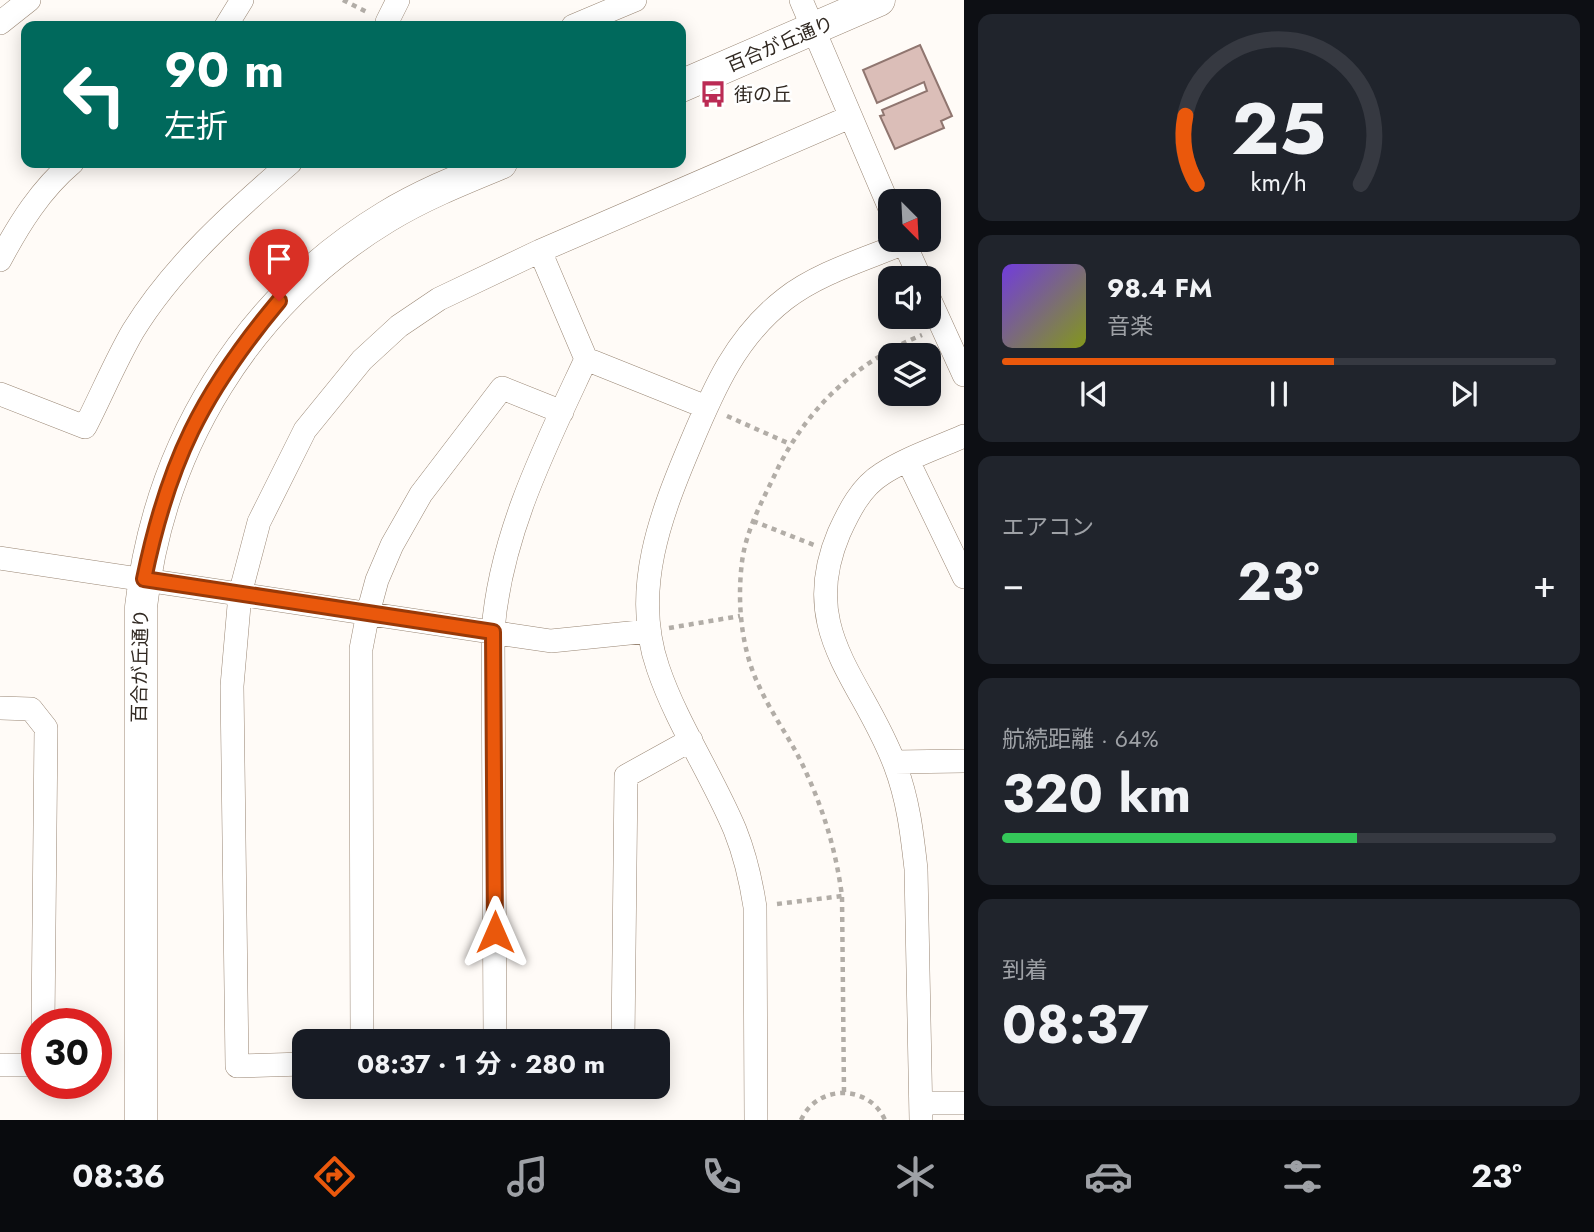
<!DOCTYPE html>
<html lang="ja">
<meta charset="utf-8">
<style>
:root{--surface:#171b24;--page:#20242c;--text:#f1f3f6;--muted:#9ea1a6;--line:#363941;--accent:#ea580c}
body{margin:0;font-family:Jost,"Noto Sans JP",sans-serif;background:var(--page);color:var(--text);height:100vh;display:flex;flex-direction:column;font-size:26px;white-space:nowrap}
*{box-sizing:border-box;margin:0}
p{font-size:23px;color:var(--muted)}
.icon{flex:none;width:38px;height:38px;fill:none;stroke:currentColor;stroke-width:2;stroke-linecap:round;stroke-linejoin:round}
.map{position:relative;flex:1;overflow:hidden}
.details{display:flex;flex-direction:column;gap:14px;padding:14px;background:#0d0f14;width:630px}
.details>*{flex:none}
.guide{position:absolute;left:21px;top:21px;width:665px;height:147px;border-radius:14px;box-shadow:0 4px 18px #0003;background:#00695c;color:#fff;overflow:hidden}
.needle{width:46px;rotate:156deg}
.fabs{position:absolute;left:878px;top:189px;display:grid;gap:14px}
.fabs a{display:grid;place-items:center;width:63px;height:63px;border-radius:14px;background:var(--surface);box-shadow:0 4px 18px #0003;font-size:35px}
.speed{position:absolute;left:21px;top:1008px;display:flex;gap:14px;font-size:35px;font-weight:700;text-align:center}
.speed>*{display:grid;place-content:center;width:91px;height:91px;border-radius:50%;background:var(--surface);box-shadow:0 4px 18px #0003;line-height:1}
.speed .limit{border:10px solid #d22;background:#fff;color:#111}
.pin{position:absolute;display:grid;place-items:center;width:60px;height:60px;color:#fff;margin:-72px -30px;border-radius:50% 50% 50% 0;rotate:-45deg;box-shadow:0 0 7px #0007}
.pin .icon{rotate:45deg}
.me{position:absolute;width:77px;margin:-38px;rotate:0deg;stroke-linejoin:round;filter:drop-shadow(0 0 5px #0008)}
.turn{display:flex;align-items:center;gap:24px;height:147px;padding:0 28px;font-size:32px}
.turn .icon{width:91px;height:91px;stroke-width:2.5}
.turn b{display:block;font-size:49px;line-height:60px}
.big{font-size:52px;font-weight:700;line-height:1.1}
.details .card{flex:1;display:flex;flex-direction:column;justify-content:center;gap:10px;min-width:0;padding:0 24px;border-radius:14px;background:var(--page)}
.details .dial{align-items:center;gap:0}
.dial svg{height:182px;overflow:visible;fill:none;stroke:var(--line);stroke-width:7;stroke-linecap:round;text-anchor:middle}
.dial text{fill:var(--text);stroke:none}
.song{display:flex;align-items:center;gap:21px}
.cover{width:84px;height:84px;border-radius:10px;background:linear-gradient(135deg,hsl(260 70% 55%),hsl(70 70% 35%))}
.played{height:7px;border-radius:4px;background:linear-gradient(90deg,var(--accent) 60%,var(--line) 60%)}
.keys{display:flex;justify-content:space-around;direction:ltr}
.heat{display:flex;justify-content:space-between;align-items:center;font-size:38px;direction:ltr}
.charge{height:10px;border-radius:5px;background:linear-gradient(90deg,#34c759 64%,var(--line) 0)}
.trip{position:absolute;left:292px;top:1029px;width:378px;height:70px;border-radius:14px;background:var(--surface);box-shadow:0 4px 18px #0003;font-weight:700;line-height:70px;text-align:center}
.dock{display:flex;height:112px;justify-content:space-around;align-items:center;background:#090b0e;color:var(--muted)}
.dock .icon{width:49px;height:49px}
.dock .on{color:var(--accent)}
.dock b{font-size:32px;color:var(--text)}
main{display:flex;flex:1;min-height:0}
.map>svg:first-child{display:block}
.building{fill:#dbbeb8;stroke:#907670;stroke-width:2}
.lines{fill:none;stroke-linecap:round;stroke-linejoin:round}
.street-casing{stroke:#998674;stroke-width:24}
.secondary-casing{stroke:#998674;stroke-width:33}
.path{stroke:#b2ada7;stroke-width:4.5;stroke-dasharray:5 5;stroke-linecap:butt}
.street{stroke:#fff;stroke-width:23}
.secondary{stroke:#fff;stroke-width:32}
.route-casing{stroke:#983908;stroke-width:18}
.route{stroke:#ea580c;stroke-width:12}
.labels{text-anchor:middle;dominant-baseline:central;stroke-width:5;stroke-linejoin:round;paint-order:stroke}
.street-label{font-size:19px;fill:#312922;stroke:#fff}
.poi-label{font-size:19px;fill:#312922;stroke:#fff;text-anchor:start}
</style>
<main>
<div class="map">
<svg width="964" height="1120" viewBox="0 0 964 1120">
<rect width="100%" height="100%" fill="#fffbf7"/>
<!-- building -->
<path class="building" d="M 920,45 L 952,116 L 941,121 L 944,128 L 895,149 L 880,116 L 884,115 L 882,110 L 927,91 L 924,82 L 877,103 L 863,70 Z"/>
<g class="lines">
<defs>
<path id="street" d="M 801,0 L 891,211
M 387,22 L 398,0
M 0,23 L 29,0
M 226,26 L 242,0
M 573,26 L 635,0
M 903,240 L 920,278
M 540,251 L 586,359 L 706,407
M 0,260 C 19,224 41,189 72,163
M 929,298 L 964,375
M 0,394 L 85,427 C 101,396 115,362 133,331 C 173,266 233,212 290,163
M 908,461 L 964,577
M 0,558 L 551,641 L 649,631
M 0,708 L 31,709 L 46,728 L 43,1024
M 894,762 L 964,761
M 362,1041 L 361,649 L 368,613 L 377,580 L 392,545 L 421,494 L 502,388 L 562,412
M 495,1041 L 493,631 C 500,535 546,445 586,359
M 623,1041 L 626,776 L 691,740
M 304,1064 L 237,1066 L 232,686 L 240,594 L 259,522 L 305,430 L 362,360 L 399,326 L 439,299 L 540,251 L 850,117
M 0,1065 L 37,1065
M 921,1103 L 964,1103
M 756,1120 L 755,907 C 751,881 745,855 735,830 C 712,775 677,724 658,668 C 631,590 661,514 691,443 C 714,388 736,337 785,299 C 818,273 866,259 904,243
M 921,1120 L 916,869 C 912,833 908,799 895,765 C 863,679 797,632 839,533 C 849,511 861,487 882,474 C 906,458 937,448 964,436"/>
<path id="secondary" d="M 681,86 L 879,0
M 141,1120 L 141,607 C 159,446 246,302 386,217 C 422,195 462,179 501,163"/>
</defs>
<!-- street casing -->
<use href="#street" class="street-casing"/>
<!-- secondary casing -->
<use href="#secondary" class="secondary-casing"/>
<!-- path -->
<path class="path" d="M 343,0 L 369,13
M 727,416 L 790,444
M 753,521 L 814,545
M 669,628 L 740,616
M 777,904 L 842,896
M 844,1092 L 842,896 C 836,851 824,811 805,770 C 792,741 772,715 759,686 C 741,649 737,602 742,562 C 746,529 764,498 778,468 C 809,406 858,361 922,335
M 801,1120 C 817,1084 869,1084 885,1120"/>
<!-- street -->
<use href="#street" class="street"/>
<!-- secondary -->
<use href="#secondary" class="secondary"/>
</g>
<g class="lines">
<defs>
<path id="route" d="M 279,301 C 202,393 168,462 144,579 L 493,632 L 495,932"/>
</defs>
<!-- route casing -->
<use href="#route" class="route-casing"/>
<!-- route -->
<use href="#route" class="route"/>
</g>
<!-- icons -->
<defs>
<symbol id="bus-bare" viewBox="-9 -9 18 18"><path d="M-5-6H5V4H4V6H2V4H-2V6H-4V4H-5ZM-3.5-4V0h7V-4ZM-3.5 1.2v1.5H-2V1.2ZM2 1.2v1.5H3.5V1.2Z" fill="#bb2b54" stroke="#fff" stroke-width="2.5" paint-order="stroke"/></symbol>
</defs>
<g fill-rule="evenodd">
<use href="#bus-bare" x="694" y="75" width="38" height="38"/>
</g>
<g class="labels">
<!-- street labels -->
<g class="street-label">
<text transform="translate(780 44) rotate(-23)">百合が丘通り</text>
<text transform="translate(140 666) rotate(-89)">百合が丘通り</text>
</g>
<!-- poi labels -->
<g class="poi-label">
<text x="734" y="94">街の丘</text>
</g>
</g>
</svg>
<div class="fabs">
<a><svg class="needle" viewBox="-14 -14 28 28"><path d="M0-13l5 13h-10z" fill="#e53935"/><path d="M0 13l5-13h-10z" fill="#9ea1a6"/></svg></a>
<a><svg class="icon" aria-label="sound" viewBox="0 0 24 24"><path d="M4 9h4l5-4v14l-5-4H4zM17 9q2 3 0 6"/></svg></a>
<a><svg class="icon" aria-label="layers" viewBox="0 0 24 24"><path d="M12 4l9 5-9 5-9-5zM3 14l9 5 9-5"/></svg></a>
</div>
<div class="speed"><div class="limit">30</div></div>
<div class="pin" style="left:279px;top:301px;background:#d93025"><svg class="icon" aria-label="arrive" viewBox="0 0 24 24"><path d="M6 21V4h12l-3 4 3 4H6"/></svg></div>
<svg class="me" style="left:495px;top:932px" viewBox="-20 -20 40 40"><path d="M0-17L14 15 0 8-14 15z" fill="#ea580c" stroke="#fff" stroke-width="4"/></svg>
<div class="trip">08:37 · 1 分 · 280 m</div>
<div class="guide">
<div class="turn"><svg class="icon" aria-label="left" viewBox="0 0 24 24"><path d="M17 20v-9H6M10 6l-5 5 5 5"/></svg><div><b>90 m</b>左折</div></div>
</div>
</div>
<section class="details">
<div class="card dial"><svg viewBox="0 0 100 80">
<path d="M14 69A42 42 0 1 1 86 69"/>
<path d="M14 69A42 42 0 0 1 9 39" stroke="#ea580c"/>
<text x="50" y="56" font-size="32" font-weight="700">25</text>
<text x="50" y="72" font-size="11">km/h</text>
</svg></div>
<div class="card">
<div class="song"><i class="cover"></i><div><b>98.4 FM</b><p>音楽</p></div></div>
<div class="played"></div>
<div class="keys"><svg class="icon" aria-label="previous" viewBox="0 0 24 24"><path d="M18 5L8 12l10 7zM5 5v14"/></svg><svg class="icon" aria-label="pause" viewBox="0 0 24 24"><path d="M8 5v14M16 5v14"/></svg><svg class="icon" aria-label="next" viewBox="0 0 24 24"><path d="M6 5l10 7-10 7zM19 5v14"/></svg></div>
</div>
<div class="card"><p>エアコン</p>
<div class="heat"><a>−</a><b class="big">23°</b><a>+</a></div>
</div>
<div class="card"><p>航続距離 · 64%</p><b class="big">320 km</b><div class="charge"></div></div>
<div class="card"><p>到着</p><b class="big">08:37</b></div>
</section>
</main>
<nav class="dock">
<b>08:36</b>
<svg class="icon on" aria-label="directions" viewBox="0 0 24 24"><path d="M12 3l9 9-9 9-9-9zM9 14v-3h6M13 9l2 2-2 2"/></svg>
<svg class="icon" aria-label="music" viewBox="0 0 24 24"><path d="M9 18V5l10-2v13"/><circle cx="6" cy="18" r="3"/><circle cx="16" cy="16" r="3"/></svg>
<svg class="icon" aria-label="phone" viewBox="0 0 24 24"><path d="M5 4h4l2 5-3 2q2 4 5 5l2-3 5 2v4C11 20 4 13 5 4z"/></svg>
<svg class="icon" aria-label="climate" viewBox="0 0 24 24"><path d="M12 3v18M4 7l16 10M4 17L20 7"/></svg>
<svg class="icon" aria-label="car" viewBox="0 0 24 24"><path d="M5 17H2v-5l4-1 3-4h7l3 4 3 1v5h-3M9 17h6M6 11h13"/><circle cx="7" cy="17" r="2"/><circle cx="17" cy="17" r="2"/></svg>
<svg class="icon" aria-label="filters" viewBox="0 0 24 24"><path d="M4 7h16M4 17h16"/><circle cx="9" cy="7" r="2"/><circle cx="15" cy="17" r="2"/></svg>
<b>23°</b>
</nav>
